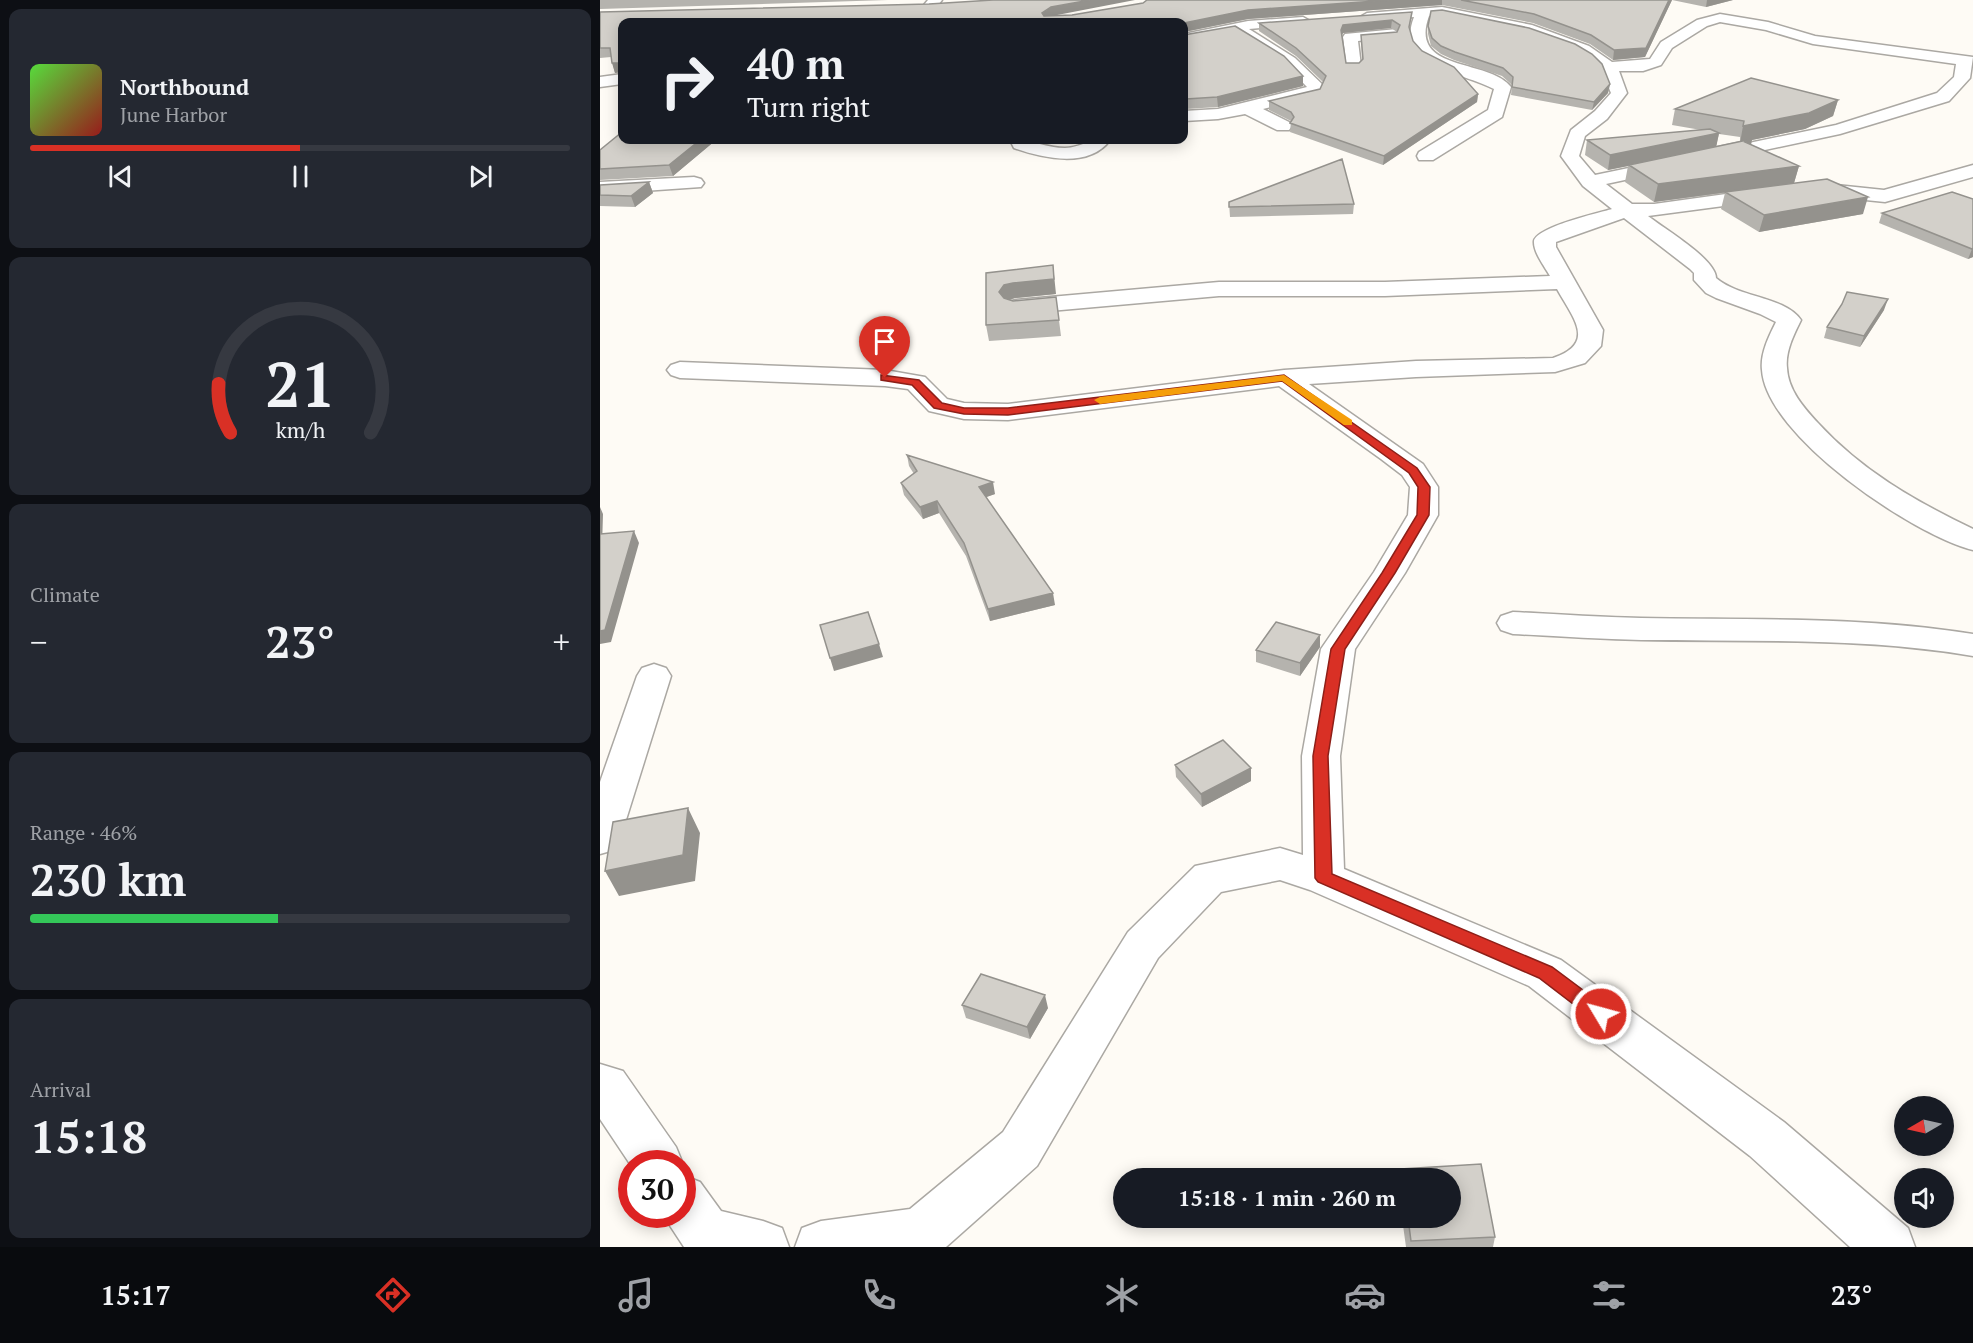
<!DOCTYPE html>
<meta charset="utf-8">
<style>
:root{--surface:#171b24;--page:#242831;--text:#f1f3f6;--muted:#9ea1a6;--line:#363941;--accent:#d93025}
body{margin:0;font-family:"PT Serif",serif;background:var(--page);color:var(--text);height:100vh;display:flex;flex-direction:column;font-size:22px;white-space:nowrap}
*{box-sizing:border-box;margin:0}
p{font-size:20px;color:var(--muted)}
.icon{flex:none;width:33px;height:33px;fill:none;stroke:currentColor;stroke-width:2;stroke-linecap:round;stroke-linejoin:round}
.map{position:relative;flex:1;overflow:hidden}
.side{display:flex;flex-direction:column;gap:9px;padding:9px;background:#0d0f14;width:600px}
.side>*{flex:none}
.guide{position:absolute;left:18px;top:18px;width:570px;height:126px;border-radius:12px;box-shadow:0 3px 15px #0003;background:#171b24;color:var(--text);overflow:hidden}
.needle{width:39px;rotate:261deg}
.buttons{position:absolute;left:1294px;top:1096px;display:grid;gap:12px}
.buttons a{display:grid;place-items:center;width:60px;height:60px;border-radius:50%;background:var(--surface);box-shadow:0 3px 15px #0003;font-size:30px}
.speed{position:absolute;left:18px;top:1150px;display:flex;gap:12px;font-size:30px;font-weight:700;text-align:center}
.speed>*{display:grid;place-content:center;width:78px;height:78px;border-radius:50%;background:var(--surface);box-shadow:0 3px 15px #0003;line-height:1}
.speed .limit{border:9px solid #d22;background:#fff;color:#111}
.pin{position:absolute;display:grid;place-items:center;width:51px;height:51px;color:#fff;margin:-62px -26px;border-radius:50% 50% 50% 0;rotate:-45deg;box-shadow:0 0 6px #0007}
.pin .icon{rotate:45deg}
.me{position:absolute;width:66px;margin:-33px;rotate:307deg;stroke-linejoin:round;filter:drop-shadow(0 0 4px #0008)}
.turn{display:flex;align-items:center;gap:21px;height:126px;padding:0 30px;font-size:27px}
.turn .icon{width:78px;height:78px;stroke-width:2.5}
.turn b{display:block;font-size:42px;line-height:51px}
.big{font-size:45px;font-weight:700;line-height:1.1}
.side .widget{flex:1;display:flex;flex-direction:column;justify-content:center;gap:9px;min-width:0;padding:0 21px;border-radius:12px;background:var(--page)}
.side .dial{align-items:center;gap:0}
.dial svg{height:156px;overflow:visible;fill:none;stroke:var(--line);stroke-width:7;stroke-linecap:round;text-anchor:middle}
.dial text{fill:var(--text);stroke:none}
.song{display:flex;align-items:center;gap:18px}
.cover{width:72px;height:72px;border-radius:9px;background:linear-gradient(135deg,hsl(110 70% 55%),hsl(0 70% 35%))}
.played{height:6px;border-radius:3px;background:linear-gradient(90deg,var(--accent) 50%,var(--line) 50%)}
.keys{display:flex;justify-content:space-around;direction:ltr}
.heat{display:flex;justify-content:space-between;align-items:center;font-size:33px;direction:ltr}
.charge{height:9px;border-radius:4px;background:linear-gradient(90deg,#34c759 46%,var(--line) 0)}
.trip{position:absolute;left:513px;top:1168px;width:348px;height:60px;border-radius:30px;background:var(--surface);box-shadow:0 3px 15px #0003;font-weight:700;line-height:60px;text-align:center}
.dock{display:flex;height:96px;justify-content:space-around;align-items:center;background:#090b0e;color:var(--muted)}
.dock .icon{width:42px;height:42px}
.dock .current{color:var(--accent)}
.dock b{font-size:27px;color:var(--text)}
main{display:flex;flex:1;min-height:0}
.map>svg:first-child{display:block}
.lines{fill:none;stroke-linecap:round;stroke-linejoin:round}
.minor-casing{stroke:#aba8a3;stroke-width:3}
.minor{fill:#fff;fill-rule:evenodd}
.wall{fill:#b5b3ae;fill-rule:evenodd}
.shaded-wall{fill:#94928d}
.building{fill:#d3d0ca;stroke:#94928d;stroke-width:1.5;fill-rule:evenodd}
.route{fill:#d93025;stroke:#8d1f18;stroke-width:1.5}
.slow{fill:#f59e0b}
</style>
<main>
<section class="side">
<div class="widget">
<div class="song"><i class="cover"></i><div><b>Northbound</b><p>June Harbor</p></div></div>
<div class="played"></div>
<div class="keys"><svg class="icon" aria-label="previous" viewBox="0 0 24 24"><path d="M18 5L8 12l10 7zM5 5v14"/></svg><svg class="icon" aria-label="pause" viewBox="0 0 24 24"><path d="M8 5v14M16 5v14"/></svg><svg class="icon" aria-label="next" viewBox="0 0 24 24"><path d="M6 5l10 7-10 7zM19 5v14"/></svg></div>
</div>
<div class="widget dial"><svg viewBox="0 0 100 80">
<path d="M14 69A42 42 0 1 1 86 69"/>
<path d="M14 69A42 42 0 0 1 8 44" stroke="#d93025"/>
<text x="50" y="56" font-size="32" font-weight="700">21</text>
<text x="50" y="72" font-size="11">km/h</text>
</svg></div>
<div class="widget"><p>Climate</p>
<div class="heat"><a>−</a><b class="big">23°</b><a>+</a></div>
</div>
<div class="widget"><p>Range · 46%</p><b class="big">230 km</b><div class="charge"></div></div>
<div class="widget"><p>Arrival</p><b class="big">15:18</b></div>
</section>
<div class="map">
<svg width="1373" height="1247" viewBox="0 0 1373 1247">
<rect width="100%" height="100%" fill="#fefbf5"/>
<g class="lines">
<defs>
<path id="minor" d="M 328,0 L 342,0 L 335,9 L 330,10 L 323,6 Z
M 842,7 L 932,25 L 989,46 L 1012,62 L 1050,59 L 1061,42 L 1097,20 L 1120,14 L 1168,22 L 1215,36 L 1373,57 L 1370,78 L 1349,101 L 1240,134 L 1006,184 L 1032,204 L 1054,204 L 1169,188 L 1176,190 L 1179,194 L 1176,198 L 1169,200 L 1048,216 C 1063,228 1116,259 1116,278 C 1139,298 1184,296 1201,320 C 1194,334 1185,352 1187,368 C 1188,390 1204,408 1218,423 C 1262,471 1315,501 1373,529 L 1373,550 C 1313,535 1166,436 1162,370 C 1160,354 1169,336 1176,322 L 1160,314 L 1116,298 L 1106,293 L 1094,280 L 1094,273 L 1090,269 L 1024,218 L 956,242 L 956,247 L 1003,330 L 1001,346 L 985,363 L 955,372 L 816,377 L 709,384 L 823,464 L 838,487 L 838,515 L 805,573 L 755,649 L 740,756 L 744,869 L 961,960 L 1184,1122 L 1308,1228 L 1315,1247 L 1250,1247 L 1150,1156 L 929,986 L 710,890 L 680,880 L 621,892 L 558,958 L 437,1166 L 346,1247 L 195,1247 L 202,1228 L 221,1221 L 310,1209 L 403,1132 L 528,932 L 595,866 L 680,848 L 703,855 L 702,756 L 721,649 L 774,572 L 808,515 L 810,487 L 802,475 L 781,459 L 679,386 L 408,420 L 364,419 L 329,411 L 308,389 L 285,386 L 80,378 L 71,375 L 67,370 L 71,365 L 80,362 L 285,370 L 325,377 L 347,399 L 364,403 L 408,404 L 684,370 L 816,361 L 953,358 C 997,343 973,318 957,289 L 785,296 L 619,296 L 416,314 L 408,312 L 404,307 L 408,302 L 416,300 L 619,282 L 785,282 L 950,276 C 945,267 933,252 934,241 C 937,227 998,213 1012,209 L 983,186 L 961,156 L 971,130 L 995,111 L 1011,93 C 1008,86 1006,77 1003,71 C 984,40 877,22 842,15 L 829,16 C 808,73 889,58 911,87 L 902,117 L 833,160 L 819,160 L 817,156 L 819,152 L 888,110 L 894,89 C 864,72 794,68 814,17 L 767,21 L 760,17 L 767,13 ZM 1120,22 L 1166,30 L 1213,44 L 1356,64 L 1354,77 L 1337,93 L 1236,125 L 995,175 L 979,156 L 985,136 L 1007,119 L 1027,93 L 1019,71 L 1043,71 L 1061,65 L 1072,48 L 1107,26 Z
M 703,17 L 710,21 L 708,24 L 649,29 L 695,58 L 724,86 L 719,95 L 663,109 L 689,122 L 692,126 L 689,130 L 677,130 L 645,114 L 618,119 L 584,121 L 584,111 L 618,109 L 707,87 L 685,64 L 642,36 L 640,33 L 641,31 L 584,42 L 584,34 L 648,21 Z
M 797,29 L 802,30 L 804,33 L 802,36 L 758,41 L 761,66 L 759,69 L 747,69 L 743,37 L 745,34 Z
M 22,74 L 22,84 L 0,87 L 0,77 Z
M 410,140 C 428,138 445,148 465,148 C 483,147 489,138 510,140 C 489,169 442,158 414,148 Z
M 1373,165 L 1373,177 L 1285,202 L 1217,195 L 1210,193 L 1207,189 L 1210,185 L 1217,183 L 1284,190 Z
M 94,177 L 101,179 L 104,183 L 101,187 L 0,194 L 0,182 Z
M 913,612 C 956,614 998,617 1041,618 C 1152,620 1262,616 1373,634 L 1373,656 C 1262,637 1152,642 1041,640 C 998,639 956,636 913,634 L 901,630 L 897,623 L 901,616 Z
M 54,664 L 66,668 L 71,676 L 20,839 L 14,850 L 0,854 L 0,782 L 37,676 L 42,668 Z
M 0,1064 L 23,1071 L 76,1147 L 83,1164 L 82,1165 L 32,1164 L 32,1167 L 0,1119 Z
M 82,1175 L 100,1182 L 121,1211 L 163,1221 L 182,1228 L 189,1247 L 84,1247 L 63,1215 L 82,1215 Z"/>
</defs>
<!-- minor casing -->
<use href="#minor" class="minor-casing"/>
<!-- minor -->
<use href="#minor" class="minor"/>
</g>
<!-- wall -->
<path class="wall" d="M 0,0 L 288,0 L 0,9 Z
M 547,0 L 1072,0 L 1045,57 L 1013,60 L 990,44 L 933,23 L 842,5 L 648,19 L 584,32 L 584,22 L 22,22 L 22,72 L 15,73 L 11,57 L 0,58 L 0,12 L 472,15 L 543,3 Z
M 1072,0 L 1133,0 L 1106,7 Z
M 811,19 L 809,29 L 813,41 L 822,51 L 878,94 L 877,102 L 783,165 L 690,132 L 691,121 L 669,110 L 669,101 L 720,89 L 723,82 L 696,56 L 659,31 L 659,23 ZM 791,28 L 797,32 L 761,35 L 762,60 L 759,63 L 746,63 L 742,35 L 743,33 Z
M 828,26 L 1010,84 L 1008,93 L 992,110 L 911,95 L 912,85 L 902,76 L 854,60 L 841,54 L 831,46 L 828,34 Z
M 584,35 L 703,76 L 703,86 L 618,107 L 586,109 L 584,107 Z
M 1238,100 L 1233,116 L 1205,129 L 1152,140 L 1151,145 L 1199,166 L 1194,183 L 1263,214 L 1159,232 L 1121,209 L 1125,193 L 1054,202 L 1025,182 L 1028,166 L 1008,170 L 985,155 L 987,140 L 1101,130 L 1072,125 L 1075,109 ZM 1119,134 L 1140,137 L 1140,141 L 1116,146 Z
M 22,140 L 116,140 L 73,176 L 0,180 L 0,150 Z
M 49,182 L 53,193 L 35,207 L 0,206 L 0,185 Z
M 1373,199 L 1373,257 L 1368,259 L 1279,223 L 1282,213 Z
M 629,202 L 754,204 L 753,214 L 630,217 Z
M 386,273 L 456,294 L 415,298 L 409,300 L 413,301 L 456,297 L 461,336 L 389,341 L 386,325 Z
M 1284,310 L 1260,347 L 1224,338 L 1227,327 Z
M 307,455 L 395,494 L 386,497 L 455,605 L 390,621 L 366,556 L 339,513 L 323,519 L 304,495 L 301,483 L 314,474 L 309,466 Z
M 720,647 L 700,676 L 656,662 L 656,650 Z
M 575,765 L 651,781 L 602,807 L 576,777 Z
M 362,1005 L 448,1008 L 430,1039 L 366,1018 Z
M 881,1164 L 895,1237 L 893,1247 L 806,1247 L 802,1218 L 850,1218 L 850,1179 L 800,1179 L 801,1169 Z"/>
<!-- shaded-wall -->
<path class="shaded-wall" d="M 490,0 L 535,0 L 452,16 L 443,22 L 442,13 L 451,7 Z
M 790,0 L 842,0 L 842,5 L 648,19 L 584,32 L 584,23 L 648,10 Z
M 1069,0 L 1072,0 L 1045,57 L 1013,60 L 1014,50 Z
M 1107,0 L 1133,0 L 1106,7 Z
M 413,20 L 413,22 L 397,22 Z
M 792,20 L 791,28 L 743,33 L 741,37 L 741,30 L 743,25 Z
M 12,63 L 22,63 L 22,72 L 15,73 Z
M 703,76 L 703,86 L 618,107 L 617,97 Z
M 1010,84 L 1008,93 L 992,110 L 994,102 Z
M 878,94 L 877,102 L 783,165 L 784,156 Z
M 1238,100 L 1233,116 L 1205,129 L 1152,140 L 1148,156 L 1140,143 L 1143,126 Z
M 1119,133 L 1116,148 L 1029,165 L 1028,166 L 1008,170 L 1010,155 Z
M 100,140 L 116,140 L 73,176 L 69,165 Z
M 1199,166 L 1194,183 L 1054,202 L 1058,184 Z
M 49,182 L 53,193 L 35,207 L 31,196 Z
M 1268,197 L 1263,214 L 1159,232 L 1164,215 Z
M 1373,248 L 1373,257 L 1368,259 L 1372,249 Z
M 453,265 L 456,294 L 415,298 L 406,301 L 399,292 L 404,285 Z
M 1288,299 L 1284,310 L 1260,347 L 1264,336 Z
M 393,482 L 395,494 L 381,499 L 379,487 Z
M 337,501 L 339,513 L 323,519 L 320,507 Z
M 0,507 L 3,514 L 2,547 L 0,542 Z
M 34,531 L 39,543 L 11,642 L 0,644 L 0,631 Z
M 453,593 L 455,605 L 390,621 L 388,609 Z
M 720,635 L 720,647 L 700,676 L 700,663 Z
M 279,644 L 283,657 L 234,671 L 230,658 Z
M 651,768 L 651,781 L 602,807 L 601,794 Z
M 88,808 L 100,833 L 95,881 L 19,896 L 5,871 Z
M 445,995 L 448,1008 L 430,1039 L 427,1027 Z"/>
<!-- building -->
<path class="building" d="M 393,0 L 490,0 L 451,7 L 442,13 L 444,16 L 472,15 L 543,3 L 547,0 L 790,0 L 648,10 L 584,23 L 418,22 L 413,20 L 397,22 L 22,22 L 22,63 L 12,63 L 10,48 L 0,48 L 0,12 L 329,4 Z
M 861,0 L 1069,0 L 1046,48 L 1014,50 L 991,35 L 934,14 Z
M 842,10 L 929,28 L 975,44 L 992,54 L 1002,64 L 1010,84 L 994,102 L 912,87 L 913,77 L 903,68 L 855,52 L 841,46 L 832,38 L 828,26 L 831,11 Z
M 812,12 L 809,27 L 813,41 L 822,51 L 854,67 L 878,94 L 784,156 L 690,123 L 694,117 L 691,112 L 669,101 L 720,89 L 726,76 L 696,48 L 659,23 ZM 792,20 L 800,25 L 797,32 L 761,35 L 763,59 L 759,63 L 746,63 L 741,30 L 743,25 Z
M 635,26 L 684,56 L 703,76 L 617,97 L 586,99 L 584,97 L 584,35 Z
M 1151,78 L 1238,100 L 1209,113 L 1143,126 L 1144,121 L 1075,109 Z
M 1110,129 L 1119,133 L 1010,155 L 987,140 Z
M 22,132 L 22,140 L 100,140 L 69,165 L 0,169 L 0,150 Z
M 1152,139 L 1145,142 L 1199,166 L 1058,184 L 1029,165 Z
M 742,159 L 754,204 L 629,207 L 629,202 Z
M 1227,179 L 1268,197 L 1164,215 L 1125,192 Z
M 49,182 L 31,196 L 0,195 L 0,185 Z
M 1352,192 L 1373,199 L 1373,248 L 1372,249 L 1282,213 Z
M 453,265 L 454,279 L 413,283 L 404,285 L 399,292 L 404,298 L 413,301 L 456,297 L 459,320 L 386,325 L 386,273 Z
M 1247,292 L 1288,299 L 1264,336 L 1227,327 L 1242,304 Z
M 307,455 L 393,482 L 379,487 L 453,593 L 388,609 L 364,543 L 337,501 L 320,507 L 301,483 L 317,471 Z
M 34,531 L 5,630 L 0,631 L 0,534 Z
M 268,612 L 279,644 L 230,658 L 220,625 Z
M 676,622 L 720,635 L 700,663 L 656,650 Z
M 623,740 L 651,768 L 601,794 L 575,765 Z
M 88,808 L 83,855 L 5,871 L 13,822 Z
M 381,974 L 445,995 L 427,1027 L 362,1005 Z
M 881,1164 L 895,1237 L 811,1241 L 808,1218 L 850,1218 L 850,1179 L 803,1179 L 801,1169 Z"/>
<!-- route -->
<path class="route" d="M 281,375 L 319,380 L 342,403 L 364,408 L 408,408 L 684,375 L 817,468 L 830,487 L 829,515 L 795,573 L 745,649 L 728,756 L 732,874 L 952,967 L 1007,1008 L 1010,1014 L 1007,1020 L 1001,1023 L 994,1020 L 939,978 L 718,882 L 715,878 L 713,756 L 731,649 L 782,573 L 817,515 L 818,487 L 809,473 L 682,381 L 408,415 L 364,414 L 334,408 L 312,385 L 281,380 Z"/>
<!-- slow -->
<path class="slow" d="M 684,375 L 752,420 L 752,425 L 744,425 L 682,381 L 500,404 L 494,400 L 500,397 Z"/>
</svg>
<div class="buttons">
<a><svg class="needle" viewBox="-14 -14 28 28"><path d="M0-13l5 13h-10z" fill="#e53935"/><path d="M0 13l5-13h-10z" fill="#9ea1a6"/></svg></a>
<a><svg class="icon" aria-label="sound" viewBox="0 0 24 24"><path d="M4 9h4l5-4v14l-5-4H4zM17 9q2 3 0 6"/></svg></a>
</div>
<div class="speed"><div class="limit">30</div></div>
<div class="pin" style="left:285px;top:378px;background:#d93025"><svg class="icon" aria-label="arrive" viewBox="0 0 24 24"><path d="M6 21V4h12l-3 4 3 4H6"/></svg></div>
<svg class="me" style="left:1001px;top:1014px" viewBox="-20 -20 40 40"><circle r="17" fill="#d93025" stroke="#fff" stroke-width="3"/><path d="M0-11L8 9 0 5-8 9z" fill="#fff"/></svg>
<div class="trip">15:18 · 1 min · 260 m</div>
<div class="guide">
<div class="turn"><svg class="icon" aria-label="right" viewBox="0 0 24 24"><path d="M7 20v-9h11M14 6l5 5-5 5"/></svg><div><b>40 m</b>Turn right</div></div>
</div>
</div>
</main>
<nav class="dock">
<b>15:17</b>
<svg class="icon current" aria-label="directions" viewBox="0 0 24 24"><path d="M12 3l9 9-9 9-9-9zM9 14v-3h6M13 9l2 2-2 2"/></svg>
<svg class="icon" aria-label="music" viewBox="0 0 24 24"><path d="M9 18V5l10-2v13"/><circle cx="6" cy="18" r="3"/><circle cx="16" cy="16" r="3"/></svg>
<svg class="icon" aria-label="phone" viewBox="0 0 24 24"><path d="M5 4h4l2 5-3 2q2 4 5 5l2-3 5 2v4C11 20 4 13 5 4z"/></svg>
<svg class="icon" aria-label="climate" viewBox="0 0 24 24"><path d="M12 3v18M4 7l16 10M4 17L20 7"/></svg>
<svg class="icon" aria-label="car" viewBox="0 0 24 24"><path d="M5 17H2v-5l4-1 3-4h7l3 4 3 1v5h-3M9 17h6M6 11h13"/><circle cx="7" cy="17" r="2"/><circle cx="17" cy="17" r="2"/></svg>
<svg class="icon" aria-label="filters" viewBox="0 0 24 24"><path d="M4 7h16M4 17h16"/><circle cx="9" cy="7" r="2"/><circle cx="15" cy="17" r="2"/></svg>
<b>23°</b>
</nav>
